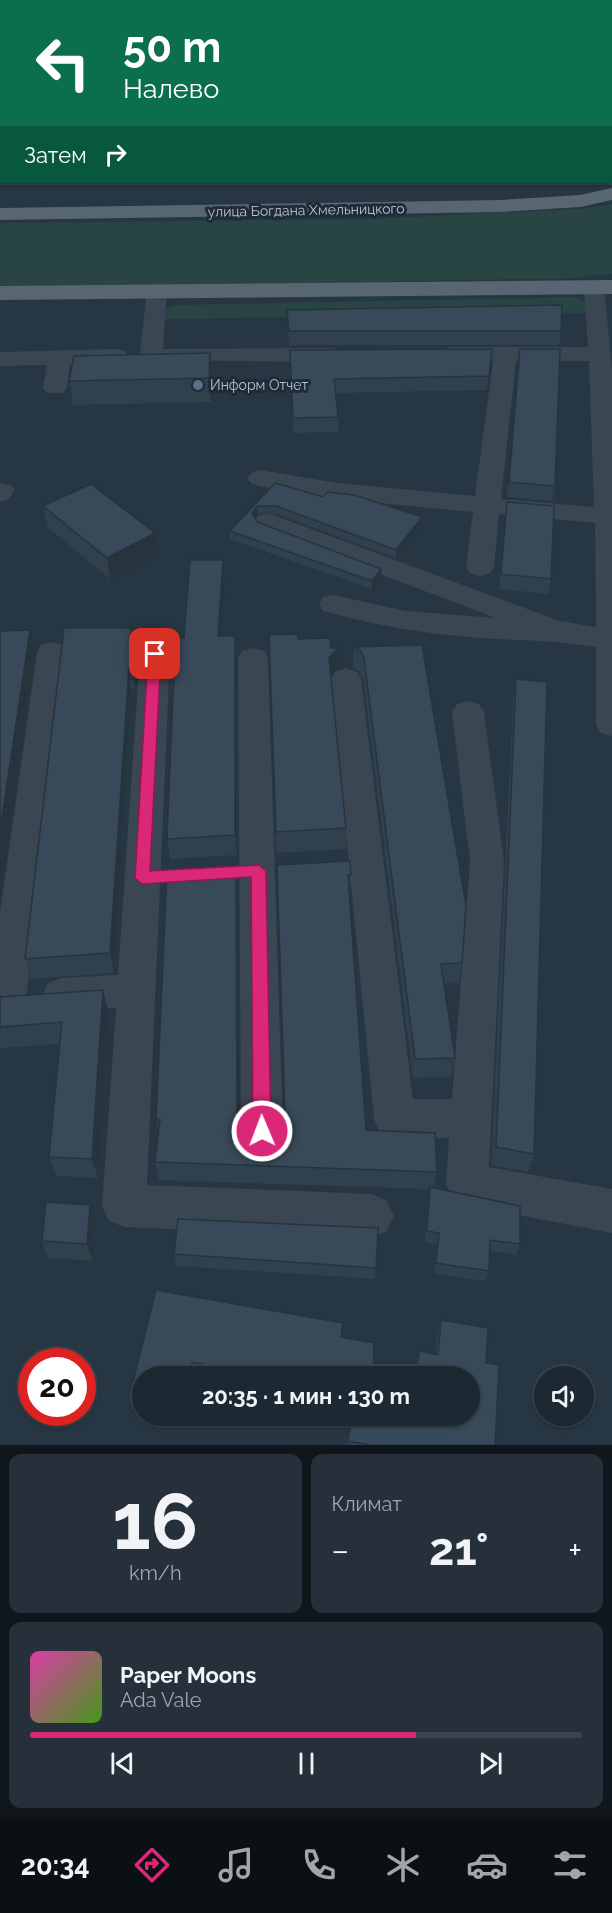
<!DOCTYPE html>
<html lang="ru">
<meta charset="utf-8">
<style>
:root{--surface:#1c2832;--page:#25303a;--text:#f1f3f6;--muted:#a0a6ac;--line:#3a444d;--accent:#db2777}
body{margin:0;font-family:Raleway,sans-serif;background:var(--page);color:var(--text);height:100vh;display:flex;flex-direction:column;font-size:22px;white-space:nowrap}
*{box-sizing:border-box;margin:0}
p{font-size:20px;color:var(--muted)}
.icon{flex:none;width:33px;height:33px;fill:none;stroke:currentColor;stroke-width:2;stroke-linecap:round;stroke-linejoin:round}
.map{position:relative;height:1445px;overflow:hidden}
.panel{display:flex;flex-direction:column;gap:9px;padding:9px;background:#0f161c;flex:1}
.panel>*{flex:none}
.banner{position:absolute;left:0px;top:0px;width:612px;height:183px;box-shadow:0 2px 4px #0004,0 0 0 2px var(--line);background:#0b6e4f;color:#fff;overflow:hidden}
.tools{position:absolute;left:534px;top:1366px;display:grid;gap:12px}
.tools a{display:grid;place-items:center;width:60px;height:60px;border-radius:50%;background:var(--surface);box-shadow:0 2px 4px #0004,0 0 0 2px var(--line);font-size:30px}
.speed{position:absolute;left:18px;top:1348px;display:flex;gap:12px;font-size:30px;font-weight:700;text-align:center}
.speed>*{display:grid;place-content:center;width:78px;height:78px;border-radius:50%;background:var(--surface);box-shadow:0 2px 4px #0004,0 0 0 2px var(--line);line-height:1}
.speed .limit{border:9px solid #d22;background:#fff;color:#111}
.pin{position:absolute;display:grid;place-items:center;width:51px;height:51px;color:#fff;margin:-26px;border-radius:12px;box-shadow:0 3px 9px #0006}
.me{position:absolute;width:66px;margin:-33px;rotate:359deg;stroke-linejoin:round;filter:drop-shadow(0 0 4px #0008)}
.turn{display:flex;align-items:center;gap:21px;height:126px;padding:0 24px;font-size:27px}
.turn .icon{width:78px;height:78px;stroke-width:2.5}
.turn b{display:block;font-size:42px;line-height:51px}
.then{display:flex;align-items:center;height:57px;padding:0 24px;background:#0003;gap:12px;font-size:22px}
.big{font-size:45px;font-weight:700;line-height:1.1}
.panel .widget{flex:1;display:flex;flex-direction:column;justify-content:center;gap:9px;min-width:0;padding:0 21px;border-radius:12px;background:var(--page)}
.panel .dial{align-items:center;gap:0}
.dial b{font-size:78px;line-height:1}
.song{display:flex;align-items:center;gap:18px}
.cover{width:72px;height:72px;border-radius:9px;background:linear-gradient(135deg,hsl(320 70% 55%),hsl(100 70% 35%))}
.played{height:6px;border-radius:3px;background:linear-gradient(90deg,var(--accent) 70%,var(--line) 70%)}
.keys{display:flex;justify-content:space-around;direction:ltr}
.heat{display:flex;justify-content:space-between;align-items:center;font-size:33px;direction:ltr}
.panel .tiles{flex:1;display:grid;gap:9px;grid-template-columns:1fr 1fr}
.widget:last-child{grid-column:span 2}
.trip{position:absolute;left:132px;top:1366px;width:348px;height:60px;border-radius:30px;background:var(--surface);box-shadow:0 2px 4px #0004,0 0 0 2px var(--line);font-weight:700;line-height:60px;text-align:center}
.tabs{display:flex;height:96px;justify-content:space-around;align-items:center;background:#0b1014;color:var(--muted)}
.tabs .icon{width:42px;height:42px}
.tabs .selected{color:var(--accent)}
.tabs b{font-size:27px;color:var(--text)}
.map>svg:first-child{display:block}
.green{fill:#284443}
.lines{fill:none;stroke-linecap:round;stroke-linejoin:round}
.minor{fill:#3a4752;fill-rule:evenodd}
.major{fill:#586672;fill-rule:evenodd}
.wall{fill:#30404d}
.shaded-wall{fill:#27343e}
.building{fill:#384a59;stroke:#27343e;stroke-width:1.5}
.route{fill:#db2777;stroke:#8e194d;stroke-width:1.5}
.service-dot{fill:#5c6f8a;stroke:#1f2c38;stroke-width:2}
.labels{text-anchor:middle;dominant-baseline:central;stroke-width:6;stroke-linejoin:round;paint-order:stroke}
.far-street-label{font-size:14px;fill:#b7c2cc;stroke:#1f2c38}
.far-poi-label{font-size:14px;fill:#b7c2cc;stroke:#1f2c38;text-anchor:start}
</style>
<div class="map">
<svg width="612" height="1445" viewBox="0 0 612 1445">
<rect width="100%" height="100%" fill="#263643"/>
<!-- green -->
<path class="green" d="M 612,204 L 612,274 L 588,275 L 581,278 L 0,289 L 0,223 L 370,219 L 581,209 Z
M 577,297 L 588,304 L 586,313 L 163,319 L 167,308 L 176,305 Z"/>
<g class="lines">
<!-- minor -->
<path class="minor" d="M 232,0 L 246,0 L 246,2 L 232,2 Z
M 610,39 L 612,39 L 612,47 L 610,47 Z
M 610,77 L 612,77 L 612,87 L 610,87 Z
M 594,282 L 601,284 L 604,288 L 612,368 L 612,736 L 601,733 L 596,725 L 596,647 C 550,639 504,641 458,636 C 412,632 368,623 323,611 L 319,604 L 323,597 L 333,595 L 406,611 L 496,618 L 258,528 L 254,522 L 258,516 L 267,514 L 276,516 L 560,621 L 596,627 L 595,523 L 499,514 L 494,567 L 490,573 L 480,576 L 470,573 L 466,567 L 473,512 L 337,499 L 260,486 L 251,483 L 247,478 L 251,473 L 260,470 L 337,483 L 475,496 L 493,361 L 441,359 L 438,354 L 441,349 L 449,347 L 588,347 L 584,288 L 587,284 ZM 516,361 L 589,361 L 594,507 L 501,499 Z
M 157,284 L 164,286 L 167,290 L 163,349 L 333,348 L 341,350 L 344,355 L 341,360 L 333,362 L 143,360 L 140,355 L 147,290 L 150,286 Z
M 117,349 L 125,351 L 128,356 L 125,361 L 70,364 L 67,388 L 63,393 L 47,393 L 43,388 L 47,365 L 0,366 L 0,352 Z
M 0,483 L 11,485 L 15,490 L 9,499 L 0,502 Z
M 52,642 L 63,645 L 67,652 L 26,999 L 21,1011 L 0,1016 L 0,913 L 37,652 L 41,645 Z
M 155,644 L 166,647 L 170,654 L 147,1185 L 372,1194 L 387,1201 L 394,1216 L 387,1231 L 372,1238 L 124,1227 L 109,1221 L 102,1206 L 116,1008 L 61,1012 L 48,1007 L 42,995 L 48,983 L 61,978 L 118,975 L 140,654 L 144,647 Z
M 253,648 L 264,651 L 268,658 L 283,1131 L 277,1145 L 262,1151 L 247,1145 L 241,1131 L 238,658 L 242,651 Z
M 346,668 L 357,672 L 361,679 L 413,1099 L 452,1099 L 470,861 L 452,712 L 457,704 L 468,701 L 479,704 L 484,712 L 504,861 L 489,1167 L 612,1189 L 612,1233 L 467,1205 L 452,1199 L 446,1184 L 449,1138 L 395,1138 L 380,1133 L 374,1119 L 331,679 L 335,672 Z"/>
<!-- major -->
<path class="major" d="M 583,0 L 597,0 L 597,2 L 583,2 Z
M 610,157 L 612,157 L 612,169 L 610,168 Z
M 612,188 L 612,200 L 580,207 L 501,212 L 0,220 L 0,208 L 501,200 L 580,195 Z
M 612,280 L 612,294 L 0,300 L 0,286 Z"/>
</g>
<!-- wall -->
<path class="wall" d="M 0,0 L 2,2 L 2,89 L 0,89 Z
M 287,310 L 561,331 L 559,345 L 289,345 Z
M 492,349 L 487,390 L 336,393 L 338,417 L 338,432 L 293,433 L 290,350 Z
M 520,349 L 555,486 L 552,501 L 507,497 Z
M 210,353 L 212,377 L 211,402 L 73,405 L 69,381 Z
M 275,483 L 421,525 L 396,558 L 276,514 L 258,514 L 254,518 L 257,522 L 381,577 L 372,589 L 230,539 L 230,531 Z
M 507,502 L 551,579 L 548,594 L 499,589 Z
M 43,506 L 158,554 L 110,579 L 47,527 Z
M 223,560 L 225,580 L 221,636 L 235,636 L 236,656 L 237,855 L 170,859 L 167,839 L 174,691 L 171,691 L 168,670 Z
M 131,628 L 137,660 L 135,689 L 131,689 L 114,973 L 31,979 L 25,959 Z
M 269,635 L 298,639 L 331,648 L 338,648 L 337,669 L 331,676 L 346,828 L 346,849 L 276,853 Z
M 422,645 L 462,963 L 459,983 L 444,984 L 455,1058 L 451,1077 L 413,1078 L 363,679 L 359,671 L 353,668 L 354,647 Z
M 516,679 L 534,1154 L 528,1172 L 491,1165 L 513,700 Z
M 277,865 L 351,875 L 350,895 L 366,1130 L 437,1172 L 434,1188 L 520,1244 L 516,1255 L 490,1251 L 489,1271 L 486,1281 L 434,1274 L 437,1244 L 425,1242 L 429,1189 L 159,1180 L 155,1162 L 159,1134 L 156,1120 L 238,887 L 239,1116 L 245,1129 L 262,1135 L 278,1128 L 285,1113 Z
M 103,990 L 108,1011 L 98,1178 L 56,1176 L 49,1157 L 60,1044 L 0,1048 L 0,997 Z
M 90,1205 L 95,1222 L 93,1261 L 48,1258 L 42,1241 Z
M 174,1254 L 376,1268 L 375,1279 L 176,1266 Z
M 156,1290 L 343,1323 L 342,1338 L 373,1377 L 199,1377 L 195,1376 L 142,1377 L 142,1405 L 136,1404 L 131,1390 Z
M 441,1320 L 486,1363 L 495,1445 L 348,1445 L 352,1416 L 470,1377 L 415,1377 L 416,1366 L 419,1351 L 436,1354 L 437,1335 Z"/>
<!-- shaded-wall -->
<path class="shaded-wall" d="M 210,353 L 212,377 L 211,402 L 209,378 Z
M 257,506 L 258,514 L 252,521 L 252,513 Z
M 422,517 L 421,525 L 396,558 L 396,550 Z
M 155,533 L 158,554 L 110,579 L 107,558 Z
M 223,560 L 225,580 L 220,657 L 218,636 Z
M 381,569 L 381,577 L 372,589 L 372,581 Z
M 131,628 L 134,648 L 135,639 L 137,660 L 135,689 L 132,668 L 130,639 Z
M 30,630 L 35,652 L 0,897 L 0,831 Z
M 235,636 L 236,656 L 237,855 L 235,835 Z
M 338,648 L 337,669 L 329,679 L 329,658 Z
M 129,668 L 131,689 L 114,973 L 110,953 Z
M 236,867 L 238,887 L 239,1131 L 237,1113 Z
M 103,990 L 108,1011 L 98,1178 L 92,1159 Z
M 90,1205 L 95,1222 L 93,1261 L 87,1244 Z
M 192,1362 L 194,1377 L 188,1377 Z"/>
<!-- building -->
<path class="building" d="M 0,0 L 199,0 L 199,2 L 2,2 L 2,73 L 0,73 Z
M 294,0 L 468,0 L 469,2 L 294,2 Z
M 562,305 L 561,331 L 289,331 L 287,310 Z
M 492,349 L 489,376 L 334,379 L 338,417 L 293,418 L 290,350 Z
M 520,349 L 560,349 L 555,486 L 509,482 Z
M 210,353 L 209,378 L 69,381 L 74,356 Z
M 275,483 L 323,497 L 328,492 L 354,495 L 422,517 L 396,550 L 276,506 L 257,506 L 252,513 L 257,522 L 381,569 L 372,581 L 230,531 Z
M 91,484 L 155,533 L 107,558 L 43,506 Z
M 507,502 L 554,506 L 551,579 L 501,574 Z
M 190,560 L 223,560 L 218,636 L 235,636 L 235,835 L 167,839 L 174,671 L 168,670 L 170,639 L 184,638 Z
M 64,628 L 131,628 L 130,639 L 135,639 L 132,668 L 129,668 L 110,953 L 25,959 Z
M 30,630 L 0,831 L 0,631 Z
M 297,634 L 298,639 L 330,638 L 331,648 L 338,648 L 329,658 L 346,828 L 276,832 L 269,635 Z
M 422,645 L 466,906 L 462,963 L 441,964 L 455,1058 L 415,1059 L 364,658 L 360,650 L 354,647 Z
M 516,679 L 547,682 L 534,1154 L 496,1147 Z
M 350,861 L 351,875 L 348,875 L 366,1130 L 435,1133 L 437,1172 L 155,1162 L 160,1120 L 156,1120 L 167,871 L 236,867 L 237,1113 L 245,1129 L 262,1135 L 278,1128 L 285,1113 L 277,865 Z
M 103,990 L 92,1159 L 49,1157 L 62,1022 L 0,1027 L 0,997 Z
M 430,1187 L 520,1206 L 520,1244 L 490,1240 L 489,1271 L 436,1263 L 439,1233 L 427,1231 Z
M 46,1202 L 90,1205 L 87,1244 L 42,1241 Z
M 178,1219 L 378,1228 L 376,1268 L 174,1254 Z
M 156,1290 L 343,1323 L 341,1337 L 374,1343 L 373,1377 L 276,1377 L 192,1362 L 188,1377 L 142,1377 L 142,1392 L 131,1390 Z
M 441,1320 L 488,1328 L 486,1363 L 499,1365 L 495,1445 L 370,1445 L 348,1441 L 352,1416 L 470,1416 L 470,1377 L 417,1377 L 419,1351 L 438,1355 Z"/>
<!-- route -->
<path class="route" d="M 155,649 L 161,654 L 150,871 L 259,865 L 266,871 L 271,1131 L 268,1137 L 262,1139 L 256,1137 L 253,1131 L 251,877 L 142,884 L 135,878 L 148,654 Z"/>
<!-- markers -->
<circle class="service-dot" cx="198" cy="385" r="6"/>
<g class="labels">
<!-- far-street labels -->
<g class="far-street-label">
<text transform="translate(306 210) rotate(-1)">улица Богдана Хмельницкого</text>
</g>
<!-- far-poi labels -->
<g class="far-poi-label">
<text x="210" y="385">Информ Отчет</text>
</g>
</g>
</svg>
<div class="tools">
<a><svg class="icon" aria-label="sound" viewBox="0 0 24 24"><path d="M4 9h4l5-4v14l-5-4H4zM17 9q2 3 0 6"/></svg></a>
</div>
<div class="speed"><div class="limit">20</div></div>
<div class="pin" style="left:155px;top:654px;background:#d93025"><svg class="icon" aria-label="arrive" viewBox="0 0 24 24"><path d="M6 21V4h12l-3 4 3 4H6"/></svg></div>
<svg class="me" style="left:262px;top:1131px" viewBox="-20 -20 40 40"><circle r="17" fill="#db2777" stroke="#fff" stroke-width="3"/><path d="M0-11L8 9 0 5-8 9z" fill="#fff"/></svg>
<div class="trip">20:35 · 1 мин · 130 m</div>
<div class="banner">
<div class="turn"><svg class="icon" aria-label="left" viewBox="0 0 24 24"><path d="M17 20v-9H6M10 6l-5 5 5 5"/></svg><div><b>50 m</b>Налево</div></div>
<div class="then">Затем<svg class="icon" aria-label="right" viewBox="0 0 24 24"><path d="M7 20v-9h11M14 6l5 5-5 5"/></svg></div>
</div>
</div>
<section class="panel">
<div class="tiles">
<div class="widget dial"><b>16</b><p>km/h</p></div>
<div class="widget"><p>Климат</p>
<div class="heat"><a>−</a><b class="big">21°</b><a>+</a></div>
</div>
<div class="widget">
<div class="song"><i class="cover"></i><div><b>Paper Moons</b><p>Ada Vale</p></div></div>
<div class="played"></div>
<div class="keys"><svg class="icon" aria-label="previous" viewBox="0 0 24 24"><path d="M18 5L8 12l10 7zM5 5v14"/></svg><svg class="icon" aria-label="pause" viewBox="0 0 24 24"><path d="M8 5v14M16 5v14"/></svg><svg class="icon" aria-label="next" viewBox="0 0 24 24"><path d="M6 5l10 7-10 7zM19 5v14"/></svg></div>
</div>
</div>
</section>
<nav class="tabs">
<b>20:34</b>
<svg class="icon selected" aria-label="directions" viewBox="0 0 24 24"><path d="M12 3l9 9-9 9-9-9zM9 14v-3h6M13 9l2 2-2 2"/></svg>
<svg class="icon" aria-label="music" viewBox="0 0 24 24"><path d="M9 18V5l10-2v13"/><circle cx="6" cy="18" r="3"/><circle cx="16" cy="16" r="3"/></svg>
<svg class="icon" aria-label="phone" viewBox="0 0 24 24"><path d="M5 4h4l2 5-3 2q2 4 5 5l2-3 5 2v4C11 20 4 13 5 4z"/></svg>
<svg class="icon" aria-label="climate" viewBox="0 0 24 24"><path d="M12 3v18M4 7l16 10M4 17L20 7"/></svg>
<svg class="icon" aria-label="car" viewBox="0 0 24 24"><path d="M5 17H2v-5l4-1 3-4h7l3 4 3 1v5h-3M9 17h6M6 11h13"/><circle cx="7" cy="17" r="2"/><circle cx="17" cy="17" r="2"/></svg>
<svg class="icon" aria-label="filters" viewBox="0 0 24 24"><path d="M4 7h16M4 17h16"/><circle cx="9" cy="7" r="2"/><circle cx="15" cy="17" r="2"/></svg>
</nav>
